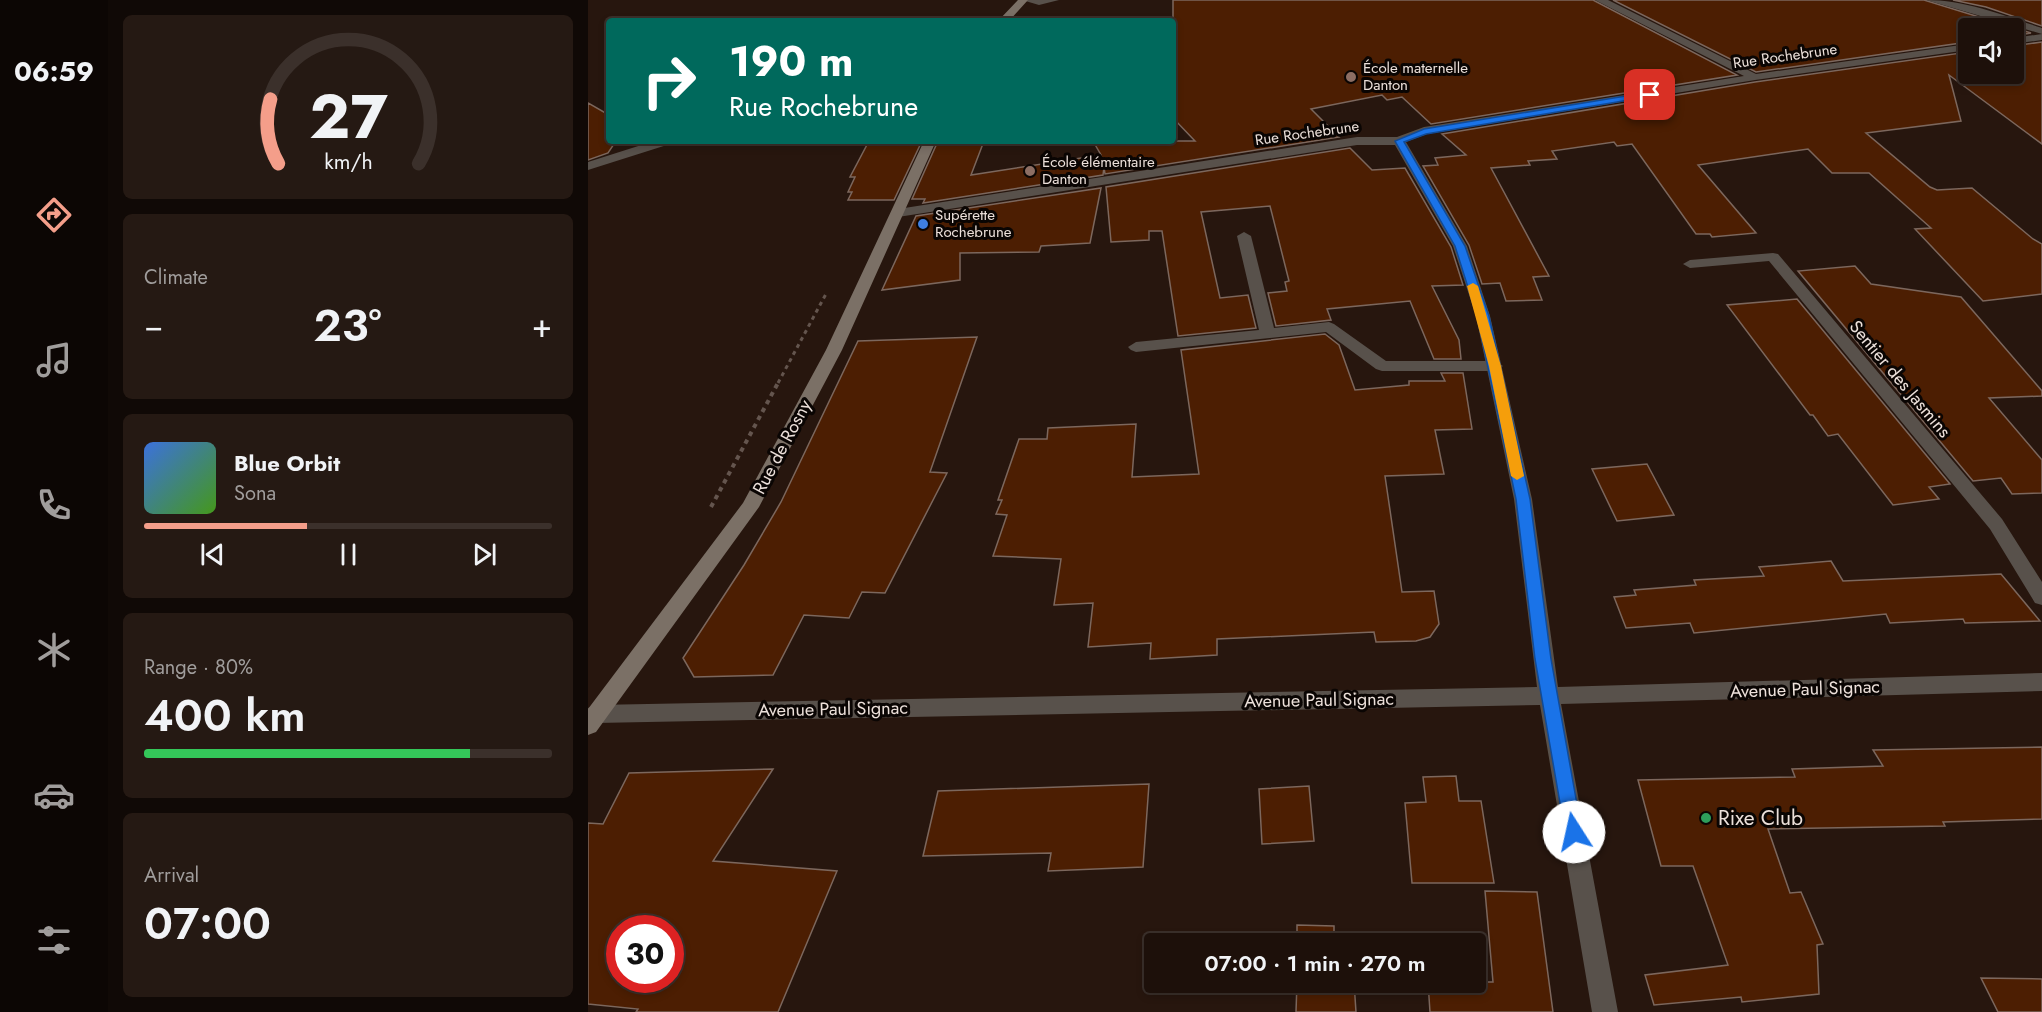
<!DOCTYPE html>
<meta charset="utf-8">
<style>
:root{--surface:#1d100a;--page:#251913;--text:#f1f3f6;--muted:#a09d9c;--line:#3b302b;--accent:#f49e8a}
body{margin:0;font-family:Jost,sans-serif;background:var(--page);color:var(--text);height:100vh;display:flex;flex-direction:column;font-size:22px;white-space:nowrap}
*{box-sizing:border-box;margin:0}
p{font-size:20px;color:var(--muted)}
.icon{flex:none;width:33px;height:33px;fill:none;stroke:currentColor;stroke-width:2;stroke-linecap:round;stroke-linejoin:round}
.map{position:relative;flex:1;overflow:hidden}
.sheet{display:flex;flex-direction:column;gap:15px;padding:15px;background:#100906;width:480px}
.sheet>*{flex:none}
.top-card{position:absolute;left:18px;top:18px;width:570px;height:126px;border-radius:6px;box-shadow:0 3px 9px #0003,0 0 0 2px var(--line);background:#00695c;color:#fff;overflow:hidden}
.controls{position:absolute;left:1370px;top:18px;display:grid;gap:12px}
.controls a{display:grid;place-items:center;width:66px;height:66px;border-radius:6px;background:var(--surface);box-shadow:0 3px 9px #0003,0 0 0 2px var(--line);font-size:30px}
.speed{position:absolute;left:18px;top:915px;display:flex;gap:12px;font-size:30px;font-weight:700;text-align:center}
.speed>*{display:grid;place-content:center;width:78px;height:78px;border-radius:50%;background:var(--surface);box-shadow:0 3px 9px #0003,0 0 0 2px var(--line);line-height:1}
.speed .limit{border:9px solid #d22;background:#fff;color:#111}
.pin{position:absolute;display:grid;place-items:center;width:51px;height:51px;color:#fff;margin:-26px;border-radius:12px;box-shadow:0 3px 9px #0006}
.me{position:absolute;width:66px;margin:-33px;rotate:350deg;stroke-linejoin:round;filter:drop-shadow(0 0 4px #0008)}
.turn{display:flex;align-items:center;gap:21px;height:126px;padding:0 24px;font-size:27px}
.turn .icon{width:78px;height:78px;stroke-width:2.5}
.turn b{display:block;font-size:42px;line-height:51px}
.big{font-size:45px;font-weight:600;line-height:1.1}
.sheet .tile{flex:1;display:flex;flex-direction:column;justify-content:center;gap:9px;min-width:0;padding:0 21px;border-radius:9px;background:var(--page)}
.sheet .dial{align-items:center;gap:0}
.dial svg{height:156px;overflow:visible;fill:none;stroke:var(--line);stroke-width:7;stroke-linecap:round;text-anchor:middle}
.dial text{fill:var(--text);stroke:none}
.song{display:flex;align-items:center;gap:18px}
.cover{width:72px;height:72px;border-radius:9px;background:linear-gradient(135deg,hsl(220 70% 55%),hsl(100 70% 35%))}
.played{height:6px;border-radius:3px;background:linear-gradient(90deg,var(--accent) 40%,var(--line) 40%)}
.keys{display:flex;justify-content:space-around;direction:ltr}
.heat{display:flex;justify-content:space-between;align-items:center;font-size:33px;direction:ltr}
.charge{height:9px;border-radius:4px;background:linear-gradient(90deg,#34c759 80%,var(--line) 0)}
.trip{position:absolute;left:556px;top:933px;width:342px;height:60px;border-radius:6px;background:var(--surface);box-shadow:0 3px 9px #0003,0 0 0 2px var(--line);font-weight:600;line-height:60px;text-align:center}
main{display:flex;flex:1;min-height:0}
.menu{display:flex;flex-direction:column;width:108px;justify-content:space-around;align-items:center;background:#0c0604;color:var(--muted)}
.menu .icon{width:42px;height:42px}
.menu .selected{color:var(--accent)}
.menu b{font-size:27px;color:var(--text)}
.map>svg:first-child{display:block}
.building{fill:#4c1e02;stroke:#7c675d;stroke-width:1.5;fill-rule:evenodd}
.lines{fill:none;stroke-linecap:round;stroke-linejoin:round}
.path-far1{stroke:#64554e;stroke-width:3;stroke-dasharray:4 4;stroke-linecap:butt}
.path{stroke:#64554e;stroke-width:4;stroke-dasharray:4.5 4.5;stroke-linecap:butt}
.lane{fill:#58514b;fill-rule:evenodd}
.street{fill:#58514b;fill-rule:evenodd}
.secondary{fill:#7b7066;fill-rule:evenodd}
.route{fill:#1a73e8;stroke:#114b97;stroke-width:1.5}
.slow{fill:#f59e0b}
.education-dot{fill:#8d6e63;stroke:#0a0503;stroke-width:2}
.shop-dot{fill:#3f7fe0;stroke:#0a0503;stroke-width:2}
.leisure-dot{fill:#2e9e5b;stroke:#0a0503;stroke-width:2}
.labels{text-anchor:middle;dominant-baseline:central;stroke-width:6;stroke-linejoin:round;paint-order:stroke}
.far-street-label{font-size:15px;fill:#ece0da;stroke:#0a0503}
.far-poi-label{font-size:15px;fill:#ece0da;stroke:#0a0503;text-anchor:start}
.street-label{font-size:18px;fill:#ece0da;stroke:#0a0503}
.near-poi-label{font-size:21px;fill:#ece0da;stroke:#0a0503;text-anchor:start}
</style>
<main>
<nav class="menu">
<b>06:59</b>
<svg class="icon selected" aria-label="directions" viewBox="0 0 24 24"><path d="M12 3l9 9-9 9-9-9zM9 14v-3h6M13 9l2 2-2 2"/></svg>
<svg class="icon" aria-label="music" viewBox="0 0 24 24"><path d="M9 18V5l10-2v13"/><circle cx="6" cy="18" r="3"/><circle cx="16" cy="16" r="3"/></svg>
<svg class="icon" aria-label="phone" viewBox="0 0 24 24"><path d="M5 4h4l2 5-3 2q2 4 5 5l2-3 5 2v4C11 20 4 13 5 4z"/></svg>
<svg class="icon" aria-label="climate" viewBox="0 0 24 24"><path d="M12 3v18M4 7l16 10M4 17L20 7"/></svg>
<svg class="icon" aria-label="car" viewBox="0 0 24 24"><path d="M5 17H2v-5l4-1 3-4h7l3 4 3 1v5h-3M9 17h6M6 11h13"/><circle cx="7" cy="17" r="2"/><circle cx="17" cy="17" r="2"/></svg>
<svg class="icon" aria-label="filters" viewBox="0 0 24 24"><path d="M4 7h16M4 17h16"/><circle cx="9" cy="7" r="2"/><circle cx="15" cy="17" r="2"/></svg>
</nav>
<section class="sheet">
<div class="tile dial"><svg viewBox="0 0 100 80">
<path d="M14 69A42 42 0 1 1 86 69"/>
<path d="M14 69A42 42 0 0 1 10 36" stroke="#f49e8a"/>
<text x="50" y="56" font-size="32" font-weight="700">27</text>
<text x="50" y="72" font-size="11">km/h</text>
</svg></div>
<div class="tile"><p>Climate</p>
<div class="heat"><a>−</a><b class="big">23°</b><a>+</a></div>
</div>
<div class="tile">
<div class="song"><i class="cover"></i><div><b>Blue Orbit</b><p>Sona</p></div></div>
<div class="played"></div>
<div class="keys"><svg class="icon" aria-label="previous" viewBox="0 0 24 24"><path d="M18 5L8 12l10 7zM5 5v14"/></svg><svg class="icon" aria-label="pause" viewBox="0 0 24 24"><path d="M8 5v14M16 5v14"/></svg><svg class="icon" aria-label="next" viewBox="0 0 24 24"><path d="M6 5l10 7-10 7zM19 5v14"/></svg></div>
</div>
<div class="tile"><p>Range · 80%</p><b class="big">400 km</b><div class="charge"></div></div>
<div class="tile"><p>Arrival</p><b class="big">07:00</b></div>
</section>
<div class="map">
<svg width="1454" height="1012" viewBox="0 0 1454 1012">
<rect width="100%" height="100%" fill="#27160e"/>
<!-- building -->
<path class="building" d="M 585,0 L 1005,0 L 1149,75 L 843,124 L 814,97 L 799,100 L 794,95 L 723,109 L 751,137 L 517,174 L 516,167 L 515,175 L 335,203 L 337,199 L 324,199 L 350,141 L 396,141 L 383,175 L 513,155 L 505,141 L 607,141 L 585,118 Z
M 1025,0 L 1336,0 L 1443,33 L 1425,36 L 1425,28 L 1380,28 L 1380,42 L 1168,72 Z
M 1365,0 L 1454,0 L 1454,26 L 1398,7 Z
M 1454,42 L 1454,144 L 1361,75 L 1373,121 L 1278,133 L 1342,187 L 1349,190 L 1384,188 L 1445,239 L 1454,244 L 1454,294 L 1395,301 L 1327,229 L 1343,228 L 1281,173 L 1244,173 L 1220,149 L 1110,165 L 1168,233 L 1124,237 L 1122,234 L 1108,234 L 1044,144 L 1029,146 L 1026,142 L 964,151 L 969,159 L 940,161 L 942,165 L 903,168 L 961,276 L 945,277 L 954,300 L 918,301 L 912,283 L 894,284 L 881,245 L 835,166 L 850,165 L 847,158 L 878,155 L 854,134 L 1167,82 L 1380,52 L 1380,74 L 1425,74 L 1425,46 Z
M 0,103 L 21,115 L 21,141 L 28,141 L 20,153 L 0,160 Z
M 281,141 L 334,141 L 306,200 L 260,200 L 264,192 L 260,192 L 267,177 L 262,177 Z
M 762,148 L 784,170 L 817,168 L 863,247 L 875,285 L 844,286 L 871,340 L 873,359 L 846,359 L 822,301 L 739,309 L 743,320 L 688,326 L 680,293 L 699,291 L 697,282 L 701,281 L 682,206 L 613,212 L 632,298 L 660,295 L 668,328 L 590,336 L 574,231 L 561,231 L 561,240 L 523,242 L 518,187 Z
M 513,188 L 502,243 L 453,246 L 451,252 L 372,253 L 372,280 L 294,290 L 328,216 Z
M 1267,266 L 1283,284 L 1373,297 L 1454,391 L 1454,396 L 1401,398 L 1454,460 L 1454,493 L 1424,494 L 1413,478 L 1385,481 L 1210,271 Z
M 1209,299 L 1362,484 L 1341,487 L 1351,499 L 1305,505 L 1250,434 L 1240,436 L 1225,415 L 1222,415 L 1139,305 Z
M 737,334 L 751,345 L 767,390 L 821,385 L 821,381 L 857,381 L 853,373 L 875,373 L 884,429 L 847,430 L 856,474 L 797,476 L 814,592 L 846,591 L 851,624 L 842,637 L 828,641 L 788,642 L 786,632 L 629,639 L 629,655 L 562,659 L 563,643 L 500,647 L 505,603 L 466,605 L 473,559 L 405,556 L 419,515 L 408,514 L 414,500 L 410,500 L 431,439 L 459,439 L 460,428 L 548,424 L 544,477 L 611,474 L 593,350 Z
M 389,337 L 342,472 L 359,473 L 297,593 L 274,592 L 261,618 L 216,615 L 185,675 L 106,677 L 95,658 L 156,565 L 193,502 L 270,341 Z
M 1059,464 L 1086,515 L 1029,521 L 1004,469 Z
M 1243,561 L 1255,581 L 1413,574 L 1452,621 L 1377,623 L 1375,619 L 1302,623 L 1298,614 L 1106,633 L 1102,623 L 1038,628 L 1026,597 L 1048,595 L 1046,590 L 1108,585 L 1106,580 L 1176,576 L 1171,567 Z
M 1454,747 L 1454,819 L 1355,822 L 1357,826 L 1180,829 L 1202,893 L 1213,892 L 1235,944 L 1229,945 L 1231,994 L 1154,1002 L 1153,997 L 1066,1005 L 1057,975 L 1140,965 L 1105,866 L 1073,866 L 1050,780 L 1207,777 L 1204,769 L 1295,766 L 1285,750 Z
M 185,769 L 125,861 L 249,871 L 190,1012 L 48,1012 L 50,1009 L 0,1004 L 0,823 L 15,824 L 41,773 ZM 32,928 L 82,928 L 82,980 L 32,980 Z
M 868,776 L 871,801 L 893,801 L 906,883 L 824,883 L 817,803 L 838,802 L 835,777 Z
M 561,784 L 555,867 L 460,871 L 463,853 L 335,856 L 350,791 Z
M 721,786 L 726,841 L 674,844 L 671,789 Z
M 897,891 L 949,892 L 965,1012 L 842,1012 L 840,982 L 905,982 Z
M 709,925 L 746,926 L 746,944 L 709,944 Z
M 1393,978 L 1454,979 L 1454,1012 L 1410,1012 Z
M 709,982 L 766,982 L 768,1012 L 708,1012 Z"/>
<g class="lines">
<!-- path-far1 -->
<path class="path-far1" d="M 190,383 L 239,292"/>
<!-- path -->
<path class="path" d="M 123,507 L 191,381"/>
<!-- lane -->
<path class="lane" d="M 1338,0 C 1378,0 1417,16 1454,28 L 1454,34 Z
M 656,232 L 663,236 L 686,328 L 741,322 L 746,324 L 798,361 L 907,361 L 915,366 L 907,371 L 794,371 L 788,369 L 738,332 L 548,352 L 543,350 L 540,347 L 548,342 L 671,330 L 649,236 Z"/>
<!-- street -->
<path class="street" d="M 434,0 L 471,0 L 451,5 Z
M 1007,0 L 1020,0 L 1168,74 L 1380,44 L 1380,50 L 1167,80 L 839,134 L 818,142 L 879,246 L 902,316 L 944,499 L 970,687 L 1454,673 L 1454,691 L 973,704 L 1030,1012 L 1004,1012 L 952,705 L 8,723 L 0,720 L 0,708 L 8,705 L 949,687 L 926,499 L 888,316 L 865,246 L 807,145 L 769,145 L 310,217 L 303,213 L 310,209 L 769,137 L 809,137 L 836,127 L 1156,76 Z
M 1454,34 L 1454,40 L 1425,44 L 1425,38 Z
M 66,141 L 84,141 L 82,144 L 0,170 L 0,162 Z
M 1185,253 L 1190,254 L 1414,519 L 1454,582 L 1454,605 L 1447,603 L 1402,529 L 1181,261 L 1102,268 L 1095,264 L 1102,260 Z"/>
<!-- secondary -->
<path class="secondary" d="M 430,0 L 440,0 L 421,21 L 410,21 Z
M 336,141 L 348,141 L 254,350 L 171,507 L 8,732 L 0,735 L 0,709 L 155,503 L 238,350 Z"/>
</g>
<!-- route -->
<path class="route" d="M 1062,92 L 1066,95 L 1065,96 L 838,134 L 816,142 L 877,246 L 901,316 L 942,499 L 963,659 L 994,832 L 992,838 L 986,840 L 979,838 L 977,832 L 947,659 L 928,499 L 889,316 L 867,246 L 807,141 L 836,129 Z"/>
<!-- slow -->
<path class="slow" d="M 885,283 L 890,286 L 913,366 L 936,476 L 929,480 L 923,476 L 901,366 L 879,286 Z"/>
<!-- markers -->
<g class="education-dot">
<circle cx="763" cy="77" r="6"/>
<circle cx="442" cy="171" r="6"/>
</g>
<circle class="shop-dot" cx="335" cy="224" r="6"/>
<circle class="leisure-dot" cx="1118" cy="818" r="6"/>
<g class="labels">
<!-- far-street labels -->
<g class="far-street-label">
<text transform="translate(1197 56) rotate(-8)">Rue Rochebrune</text>
<text transform="translate(719 133) rotate(-8)">Rue Rochebrune</text>
</g>
<!-- far-poi labels -->
<g class="far-poi-label">
<text x="775" y="68">École maternelle<tspan x="775" dy="17">Danton</tspan></text>
<text x="454" y="162">École élémentaire<tspan x="454" dy="17">Danton</tspan></text>
<text x="347" y="215">Supérette<tspan x="347" dy="17">Rochebrune</tspan></text>
</g>
<!-- street labels -->
<g class="street-label">
<text transform="translate(1312 379) rotate(50)">Sentier des Jasmins</text>
<text transform="translate(194 447) rotate(-62)">Rue de Rosny</text>
<text transform="translate(1217 689) rotate(-2)">Avenue Paul Signac</text>
<text transform="translate(731 700) rotate(-1)">Avenue Paul Signac</text>
<text transform="translate(245 709) rotate(-1)">Avenue Paul Signac</text>
</g>
<!-- near-poi labels -->
<g class="near-poi-label">
<text x="1130" y="818">Rixe Club</text>
</g>
</g>
</svg>
<div class="controls">
<a><svg class="icon" aria-label="sound" viewBox="0 0 24 24"><path d="M4 9h4l5-4v14l-5-4H4zM17 9q2 3 0 6"/></svg></a>
</div>
<div class="speed"><div class="limit">30</div></div>
<div class="pin" style="left:1062px;top:95px;background:#d93025"><svg class="icon" aria-label="arrive" viewBox="0 0 24 24"><path d="M6 21V4h12l-3 4 3 4H6"/></svg></div>
<svg class="me" style="left:986px;top:832px" viewBox="-20 -20 40 40"><circle r="19" fill="#fff"/><path d="M0-13L10 11 0 6-10 11z" fill="#1a73e8"/></svg>
<div class="trip">07:00 · 1 min · 270 m</div>
<div class="top-card">
<div class="turn"><svg class="icon" aria-label="right" viewBox="0 0 24 24"><path d="M7 20v-9h11M14 6l5 5-5 5"/></svg><div><b>190 m</b>Rue Rochebrune</div></div>
</div>
</div>
</main>
